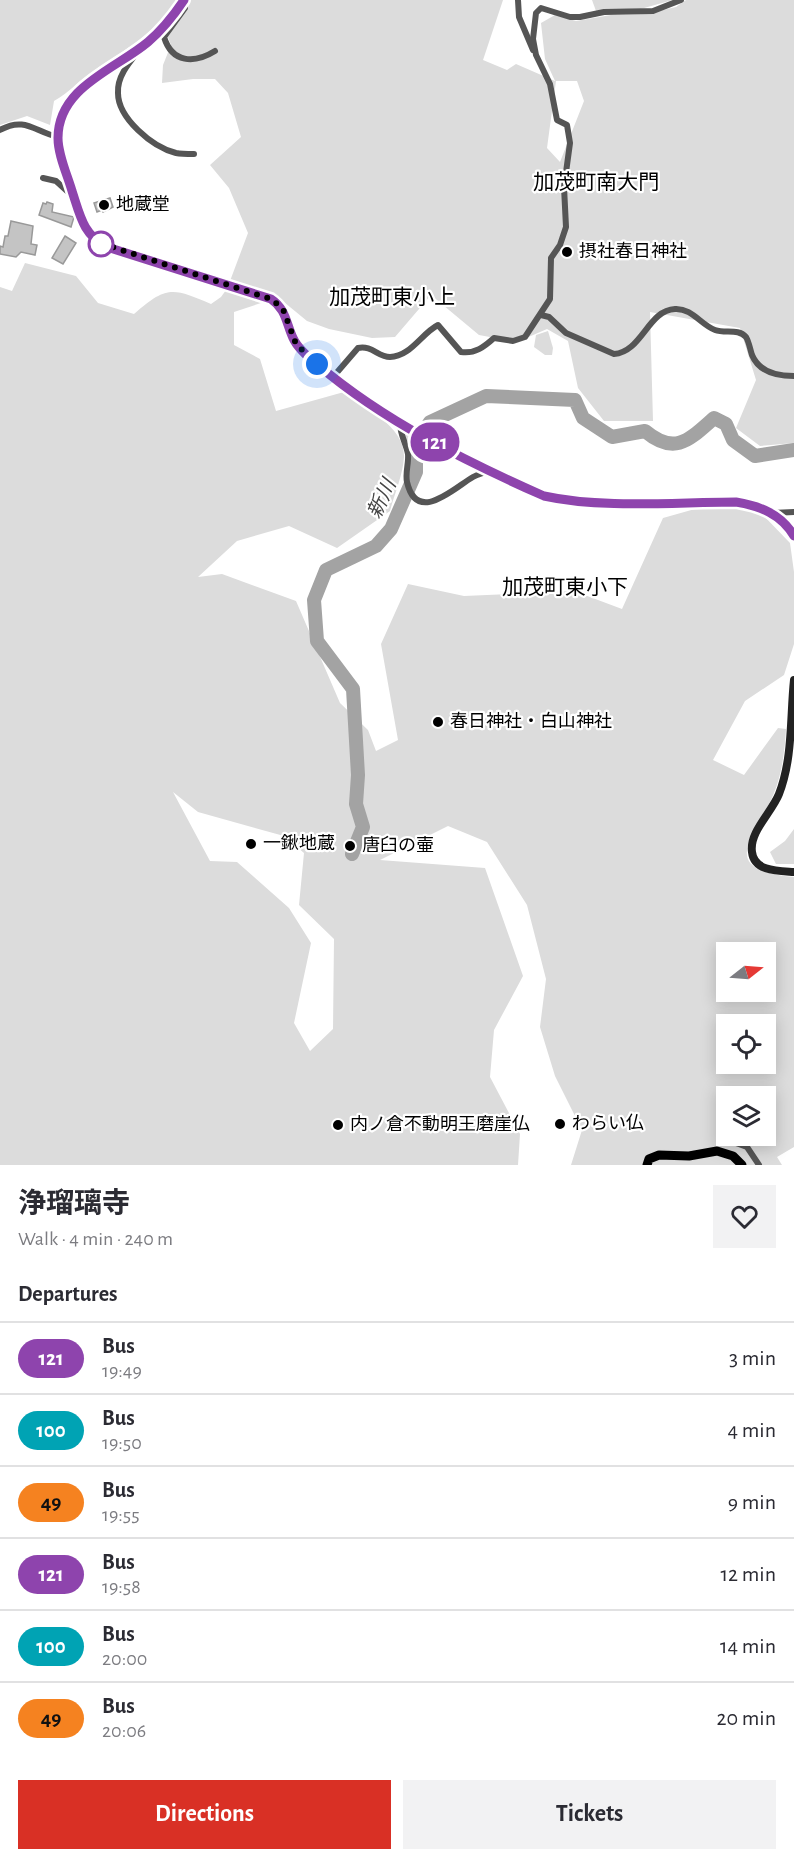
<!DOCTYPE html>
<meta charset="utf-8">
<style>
:root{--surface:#fff;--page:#f2f2f3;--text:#2b2b33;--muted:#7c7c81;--line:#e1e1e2;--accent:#d93025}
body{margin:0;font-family:"Alegreya Sans","Noto Sans JP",sans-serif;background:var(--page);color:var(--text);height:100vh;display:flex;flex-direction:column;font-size:22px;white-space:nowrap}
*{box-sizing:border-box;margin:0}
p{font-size:20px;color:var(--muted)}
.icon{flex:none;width:33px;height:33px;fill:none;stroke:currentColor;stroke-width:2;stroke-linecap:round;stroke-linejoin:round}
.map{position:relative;height:1165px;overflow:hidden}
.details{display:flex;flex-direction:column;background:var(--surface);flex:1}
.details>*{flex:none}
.badge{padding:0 12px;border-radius:20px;font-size:21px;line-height:39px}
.needle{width:39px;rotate:73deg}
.fabs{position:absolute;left:716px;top:942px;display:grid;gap:12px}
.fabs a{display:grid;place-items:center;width:60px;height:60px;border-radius:0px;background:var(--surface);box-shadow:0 3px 15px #0003;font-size:30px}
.you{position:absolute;width:30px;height:30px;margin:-15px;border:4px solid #fff;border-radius:50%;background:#1a73e8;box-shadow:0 0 0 9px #1a73e833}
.map>.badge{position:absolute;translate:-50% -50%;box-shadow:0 0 0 3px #fff}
h2{padding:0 18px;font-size:22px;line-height:54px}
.round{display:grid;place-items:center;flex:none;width:63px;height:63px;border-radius:0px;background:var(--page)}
.overview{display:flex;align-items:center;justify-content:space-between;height:102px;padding:0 18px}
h1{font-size:28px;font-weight:700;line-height:45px}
.action{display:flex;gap:12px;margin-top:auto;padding:12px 18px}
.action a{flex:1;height:69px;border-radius:0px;background:var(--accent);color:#fff;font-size:24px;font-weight:700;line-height:69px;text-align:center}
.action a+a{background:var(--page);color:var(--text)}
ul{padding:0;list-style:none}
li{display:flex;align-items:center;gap:18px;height:72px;padding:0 18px;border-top:2px solid var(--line)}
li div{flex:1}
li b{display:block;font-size:22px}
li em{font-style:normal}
li .badge{min-width:66px;font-weight:700;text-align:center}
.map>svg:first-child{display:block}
.green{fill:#dcdcdc;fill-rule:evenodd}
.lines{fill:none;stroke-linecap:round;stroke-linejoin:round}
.river{stroke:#a3a3a3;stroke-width:14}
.building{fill:#c4c4c4;stroke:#999;stroke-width:1.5}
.primary-casing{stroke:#dbdbdb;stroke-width:11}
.minor{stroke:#555;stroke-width:6}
.secondary{stroke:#222;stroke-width:8}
.primary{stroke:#000;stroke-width:9}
.line-casing{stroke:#fff;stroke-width:14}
.line{stroke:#8e44ad;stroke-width:9}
.walk{stroke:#000;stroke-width:6;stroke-dasharray:0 10.8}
.poi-dot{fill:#000;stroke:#fff;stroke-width:2}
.stop-dot{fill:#fff;stroke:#8e44ad;stroke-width:3}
.labels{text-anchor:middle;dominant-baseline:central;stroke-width:4.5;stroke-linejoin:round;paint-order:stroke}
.poi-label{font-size:18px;fill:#000;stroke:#fff;text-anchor:start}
.water-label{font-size:20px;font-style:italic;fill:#444;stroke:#fff}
.quarter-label{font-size:21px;fill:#000;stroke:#fff}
</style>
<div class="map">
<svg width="794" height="1165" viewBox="0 0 794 1165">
<rect width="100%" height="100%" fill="#fff"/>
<g class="green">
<path d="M0,0h178c-22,32 -52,49 -83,70 -15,10 -25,22 -41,31l-4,24 -23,-9 -27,9z"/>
<path d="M189,0h314l-20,60 24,10 9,-6 39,17 -10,-22 -4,-36 14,-8 21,6 35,-6 34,-1 31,-7 10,-7h108v443l-34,3 -24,-18 20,-48 -16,-52 -90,-16 3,109h-49l-26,-33 -10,-47 -21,-12 -30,13 -38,-7 -48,-40 -36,42 -23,1 -43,-9 -22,-8 -28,-23 -49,-17 18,-48 -19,-45 -19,-23 31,-28 -13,-44 -13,-14h-22l-31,4 1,-18 8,-20 -6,-15zM556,81h21l7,20 -24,61 -13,-14z"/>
<polygon points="592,0 673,0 644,8 596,11"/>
<path d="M25,263l51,13 22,27 36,11c33,-29 39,-26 77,-10l10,-7 5,-7 38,12 -30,10v33l26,14 16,52 68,-19c21,15 61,35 60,65 -1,18 -10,38 -14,54l-53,37 -48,-22 -52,15 -39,36 24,-3 74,27 44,102 28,27 8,21 22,-11 -17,-96 27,-60 56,12 110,-5 48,18 41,-91 39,-11h33l16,2 12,6 27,28 4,29v72l-10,31 -39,26 -32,59 31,15 34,-47 8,1c-1,20 -4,45 -12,64 -18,43 -60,77 20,84v270l-17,10 5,8h-211l11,-35 -27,-54 -15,-49 6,-48 -19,-74 -40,-63 -39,-16 -68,34 105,8 38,108 -29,54 -4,47 30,57 -2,31h-518v-878l12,4zM173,792l25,20 86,24 20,17 -5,52 35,34 -1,90 -23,22 -16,-28 17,-80 -22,-35 -52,-46 -27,-1zM726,952h39v40h-39zM726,1024h39v40h-39zM726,1096h39v40h-39z"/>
<polygon points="548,331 553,348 552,355 545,355 534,347 536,335"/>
<path d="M402,430l21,10c-6,14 5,35 -9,46l-3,-35z"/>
<polygon points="794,829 794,864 776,864 770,852 785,841"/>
</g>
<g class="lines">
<path class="river" d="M352,854l11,-27 -7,-23 2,-29 -5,-86 -36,-48 -3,-41 12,-30 50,-24 15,-17 25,-57v-28l14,-22 56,-26 89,4 8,18 29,19 33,-6c30,25 44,9 69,-13l12,6 7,16 22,16 39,-6"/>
</g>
<g class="building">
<polygon points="110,198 113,207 103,212 102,210 97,212 94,203"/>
<polygon points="47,202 53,204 52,212 74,217 71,227 39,215 43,203 46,204"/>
<polygon points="11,221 33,226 31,244 37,245 35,255 21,252 16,257 0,254 0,246 3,247 5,236 8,236"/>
<polygon points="65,236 76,243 63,264 52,258"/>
</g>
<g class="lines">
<defs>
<polyline id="primary" points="647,1165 649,1159 659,1155 689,1156 717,1151 733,1156 742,1165"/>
</defs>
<use href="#primary" class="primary-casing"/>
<g class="minor">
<polyline points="518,0 519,17 533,50"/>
<path d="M184,1l1,7 -21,29c8,26 30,27 51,14"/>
<path d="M138,52c-10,12 -21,25 -20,41 0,25 34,54 58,60 5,1 12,1 18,1"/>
<path d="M0,130c25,-14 35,2 58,7"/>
<polyline points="43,178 56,181 67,191 72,190"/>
<path d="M541,315l8,2 17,16 48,21c28,-2 34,-44 61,-45 17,-1 26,16 40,21 10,4 23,-2 31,7 3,5 4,12 6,18 7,17 25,21 42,21"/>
<path d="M333,377l25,-29c14,-3 20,9 32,9 20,0 32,-24 48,-32l23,27c14,2 23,-5 33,-14l19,3 12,-4 25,-38 1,-41 9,-13 6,-18 -2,-40 6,-44 -3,-18 -10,-5 -7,-36 -14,-29 -3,-16 3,-26 5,-5 29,9h10l24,-5 49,-1 28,-11"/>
<path d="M400,423c0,12 6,20 8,31 1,9 -3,19 -1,28 10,43 47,6 66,-5 5,-3 12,-4 17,-7"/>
<polyline points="772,513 794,512"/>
<polyline points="722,1138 747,1147 759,1165"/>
</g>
<g class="secondary">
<path d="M184,0c-10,15 -22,30 -36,42 -32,27 -90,45 -90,96 0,17 9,36 14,53 8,23 11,44 35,56l164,52c15,10 15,24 22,39 5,11 16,20 25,27 66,56 147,96 226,131 60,13 130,6 192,6 24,4 45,12 58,34"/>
<path d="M794,680c-4,38 -1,78 -15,114 -7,18 -30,38 -27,58 2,20 28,19 42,20"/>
</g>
<use href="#primary" class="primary"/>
</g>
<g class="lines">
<defs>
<path id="line" d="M184,0c-10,15 -22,30 -36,42 -32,27 -90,45 -90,96 0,17 9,36 14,53 8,24 11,44 35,56l164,52c15,10 15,24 22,39 5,11 16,20 25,27 66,56 147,96 226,131 59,13 131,6 192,6 24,4 45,12 58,34"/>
</defs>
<use href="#line" class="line-casing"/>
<use href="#line" class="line"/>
<polyline class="walk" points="101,244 97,242 271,299 283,309 296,344 317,364"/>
</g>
<g class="poi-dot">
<circle cx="104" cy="205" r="6"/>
<circle cx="567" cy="252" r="6"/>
<circle cx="438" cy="722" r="6"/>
<circle cx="251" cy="844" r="6"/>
<circle cx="350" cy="846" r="6"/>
<circle cx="560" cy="1124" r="6"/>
<circle cx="338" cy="1125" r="6"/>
</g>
<circle class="stop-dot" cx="101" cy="244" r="12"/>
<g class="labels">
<g class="poi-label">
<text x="116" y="205">地蔵堂</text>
<text x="579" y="252">摂社春日神社</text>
<text x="450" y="722">春日神社・白山神社</text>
<text x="263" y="844">一鍬地蔵</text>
<text x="362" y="846">唐臼の壷</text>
<text x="572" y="1124">わらい仏</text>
<text x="350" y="1125">内ノ倉不動明王磨崖仏</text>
</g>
<g class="water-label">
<text transform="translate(382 499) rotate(-65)">新川</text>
</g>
<g class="quarter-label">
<text x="596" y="182">加茂町南大門</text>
<text x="392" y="297">加茂町東小上</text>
<text x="565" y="587">加茂町東小下</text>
</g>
</g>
</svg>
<div class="fabs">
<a><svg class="needle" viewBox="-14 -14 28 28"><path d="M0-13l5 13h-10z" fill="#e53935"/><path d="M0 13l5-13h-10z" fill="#7c7c81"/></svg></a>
<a><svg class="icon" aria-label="locate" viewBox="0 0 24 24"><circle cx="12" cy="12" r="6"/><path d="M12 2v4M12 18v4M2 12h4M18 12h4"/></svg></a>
<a><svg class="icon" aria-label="layers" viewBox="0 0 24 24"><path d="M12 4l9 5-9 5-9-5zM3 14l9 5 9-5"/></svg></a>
</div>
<div class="you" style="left:317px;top:364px"></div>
<b class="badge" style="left:435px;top:442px;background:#8e44ad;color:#fff">121</b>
</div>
<section class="details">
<div class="overview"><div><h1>浄瑠璃寺</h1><p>Walk · 4 min · 240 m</p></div><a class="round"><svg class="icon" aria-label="heart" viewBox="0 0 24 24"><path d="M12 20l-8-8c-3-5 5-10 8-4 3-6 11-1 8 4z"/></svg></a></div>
<h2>Departures</h2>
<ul>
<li><span class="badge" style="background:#8e44ad;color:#fff">121</span><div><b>Bus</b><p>19:49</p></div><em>3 min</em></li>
<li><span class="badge" style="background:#00a3b4;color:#fff">100</span><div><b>Bus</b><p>19:50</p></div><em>4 min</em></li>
<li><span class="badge" style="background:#f58220;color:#111">49</span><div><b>Bus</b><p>19:55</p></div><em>9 min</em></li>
<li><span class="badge" style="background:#8e44ad;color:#fff">121</span><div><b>Bus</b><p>19:58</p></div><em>12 min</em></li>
<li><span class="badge" style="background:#00a3b4;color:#fff">100</span><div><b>Bus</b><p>20:00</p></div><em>14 min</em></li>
<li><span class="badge" style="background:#f58220;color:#111">49</span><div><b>Bus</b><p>20:06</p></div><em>20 min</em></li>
</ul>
<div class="action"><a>Directions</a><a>Tickets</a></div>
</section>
